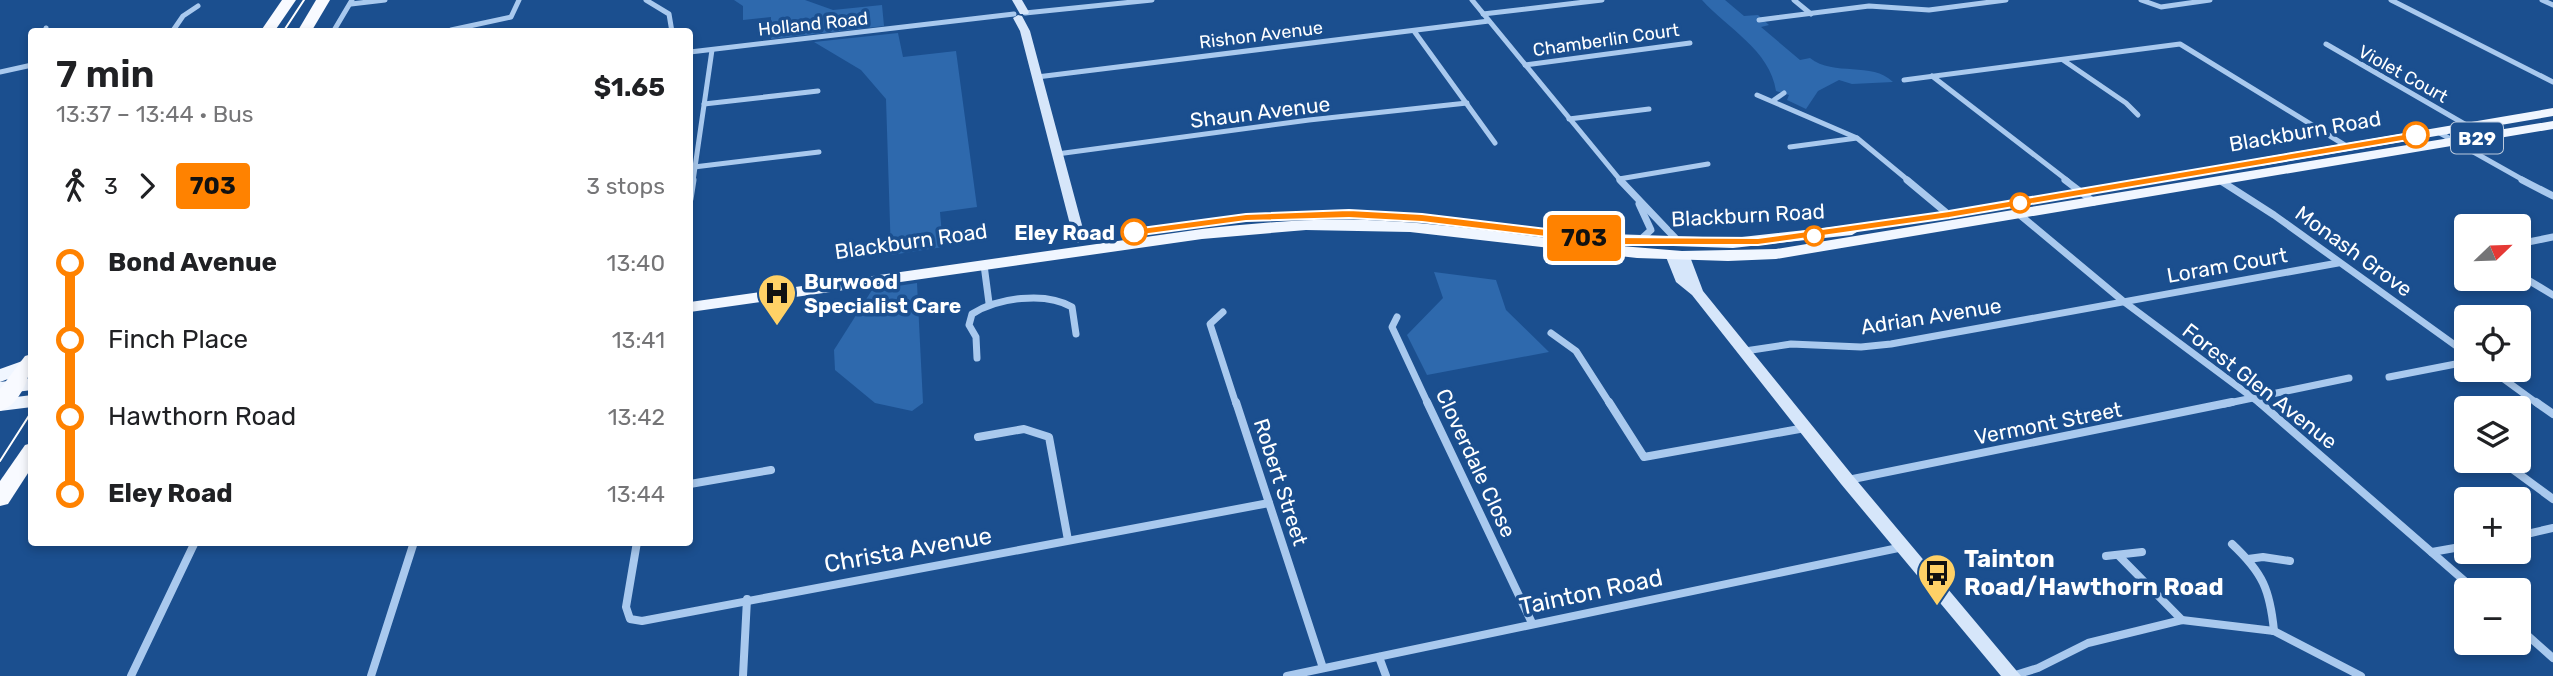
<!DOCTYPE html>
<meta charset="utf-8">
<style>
:root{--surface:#fff;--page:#f6f6f6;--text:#202124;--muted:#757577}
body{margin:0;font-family:Rubik,sans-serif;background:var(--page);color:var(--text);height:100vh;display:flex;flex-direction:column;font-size:26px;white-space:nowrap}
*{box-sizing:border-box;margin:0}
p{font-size:23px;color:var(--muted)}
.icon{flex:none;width:38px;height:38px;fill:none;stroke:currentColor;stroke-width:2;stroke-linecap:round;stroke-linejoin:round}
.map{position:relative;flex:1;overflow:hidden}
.panel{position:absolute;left:28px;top:28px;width:665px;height:518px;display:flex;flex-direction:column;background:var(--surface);border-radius:7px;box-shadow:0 4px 10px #0003}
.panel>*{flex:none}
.badge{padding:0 14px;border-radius:5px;font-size:24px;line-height:46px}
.needle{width:46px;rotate:67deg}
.tools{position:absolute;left:2454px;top:214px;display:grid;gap:14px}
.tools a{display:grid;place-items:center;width:77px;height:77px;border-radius:7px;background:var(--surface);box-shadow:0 4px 10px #0003;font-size:35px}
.map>.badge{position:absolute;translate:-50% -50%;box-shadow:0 0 0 4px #fff}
.legs{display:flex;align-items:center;gap:10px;height:77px;padding:0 28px;font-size:23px}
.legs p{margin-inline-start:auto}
.headline{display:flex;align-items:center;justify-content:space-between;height:119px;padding:0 28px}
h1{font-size:38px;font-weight:600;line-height:52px}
ul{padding:0 28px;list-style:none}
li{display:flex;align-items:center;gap:24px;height:77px;font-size:26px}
li i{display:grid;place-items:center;width:10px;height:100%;margin:0 9px;background:currentColor}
li i::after{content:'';width:18px;height:18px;margin:-9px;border:5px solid;border-radius:50%;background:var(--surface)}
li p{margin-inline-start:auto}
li:first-child i{background:linear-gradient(#0000 50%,currentColor 0)}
li:last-child i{background:linear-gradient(currentColor 50%,#0000 0)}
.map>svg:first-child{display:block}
.green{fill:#2e69ad}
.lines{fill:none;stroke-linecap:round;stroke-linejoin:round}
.minor-far2{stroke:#a9c9ee;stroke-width:5}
.minor-far1{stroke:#a9c9ee;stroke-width:7}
.minor{stroke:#a9c9ee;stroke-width:8}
.secondary{fill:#d6e6fa;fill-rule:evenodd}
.primary{fill:#f0f6ff;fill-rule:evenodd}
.trunk{fill:#f8faff;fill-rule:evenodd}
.tram{stroke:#fff;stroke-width:2}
.line-1{fill:#ff8200;stroke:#fff;stroke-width:2}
.stop-1-dot{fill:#fff;stroke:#ff8200;stroke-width:3.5}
.labels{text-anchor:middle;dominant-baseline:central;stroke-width:7;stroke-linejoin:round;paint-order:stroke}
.far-street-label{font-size:18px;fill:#fff;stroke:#1b4f8f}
.shield{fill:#1b4f8f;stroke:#bbcadd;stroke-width:2}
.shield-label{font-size:19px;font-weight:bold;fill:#fff}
.street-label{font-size:21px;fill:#fff;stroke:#1b4f8f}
.stop-label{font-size:21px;font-weight:bold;fill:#fff;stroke:#1b4f8f;text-anchor:end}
.poi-label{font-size:21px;font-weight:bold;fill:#fff;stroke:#1b4f8f;text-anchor:start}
.near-street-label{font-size:24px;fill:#fff;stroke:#1b4f8f}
.near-poi-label{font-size:24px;font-weight:bold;fill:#fff;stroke:#1b4f8f;text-anchor:start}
</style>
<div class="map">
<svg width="2553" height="676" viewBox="0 0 2553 676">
<rect width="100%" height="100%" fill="#1b4f8f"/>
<g class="green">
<polygon points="734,0 805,0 833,10 882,5 884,26 771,39 771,17 743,20 743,6"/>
<path d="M1702,0h23l19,16 14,-1 11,10 -8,2 39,33 10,-2c24,19 62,3 83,24l-41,2 -13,-4 -21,11 -12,18 -19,-9 2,-5 -13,-4c-6,-41 -49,-63 -74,-91z"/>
<polygon points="898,33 903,57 956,51 977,207 940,212 943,247 891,255 886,99 861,70 814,42"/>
<polygon points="1434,272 1496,280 1506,310 1549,352 1427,375 1407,335 1443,298"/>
<polygon points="917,283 923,403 912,411 875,403 835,370 834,350 872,290"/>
</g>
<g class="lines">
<g class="minor-far2">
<polyline points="646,0 669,14 672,32"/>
<polyline points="1472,0 1621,181"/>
<polyline points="1794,0 1811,14"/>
<polyline points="2141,0 2161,7 2210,0"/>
<polyline points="2391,0 2553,82"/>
<polyline points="2542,0 2553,5"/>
<polyline points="351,4 385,0"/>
<polyline points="1025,13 1152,0"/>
<polyline points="1483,14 1602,0"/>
<polyline points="1759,20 1869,6 1929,10 2006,0"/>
<polyline points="451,30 511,17 519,0"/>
<polyline points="1414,31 1495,143"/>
<polyline points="45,32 46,28"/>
<polyline points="172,32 183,16 198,6"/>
<polyline points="333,32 352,0"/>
<polyline points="2326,44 2468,126"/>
<polyline points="690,52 1014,14"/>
<polyline points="2063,60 2126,103 2138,115"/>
<polyline points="1525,65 1690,43"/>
<polyline points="0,72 32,65"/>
<polyline points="1932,76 2068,181"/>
<polyline points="1037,77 1489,21"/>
<polyline points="1904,80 2180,44 2348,147"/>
<polyline points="1757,95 1857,138 1909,181"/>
<polyline points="1774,100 1784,93"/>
<polyline points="704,104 818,91"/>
<polyline points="1569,119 1649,109"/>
<polyline points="2438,132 2525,181"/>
<polyline points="1790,147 1857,138"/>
<polyline points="1057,154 1309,120 1467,103"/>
<polyline points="694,167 819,152"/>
<polyline points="1619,179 1708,164"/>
<polyline points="693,181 712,50"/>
</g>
<g class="minor-far1">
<polyline points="1620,180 1678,241"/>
<polyline points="1907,180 1949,215"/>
<polyline points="2065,180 2094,202"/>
<polyline points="2522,180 2553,196"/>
<polyline points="2221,181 2274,215 2466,353"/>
<polyline points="690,199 693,180"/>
<polyline points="1639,204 1651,230 1640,240"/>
<polyline points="2020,215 2123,301 2261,404"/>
<polyline points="2518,244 2553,237"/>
<polyline points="984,265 989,303"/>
<polyline points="2518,274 2553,295"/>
<polyline points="1223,312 1210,324 1236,404"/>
<polyline points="1397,317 1392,327 1428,404"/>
<polyline points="1551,333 1576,351 1610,404"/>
<polyline points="1745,351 1791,344 1861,347 1891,344 2338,263"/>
<path d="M977,358l-1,-21 -7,-12 3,-11c25,-16 73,-23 100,-7l4,27"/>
<polyline points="2490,369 2538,404"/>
<polyline points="2389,377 2466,362"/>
<polyline points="2224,404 2349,378"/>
</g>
<g class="minor">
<polyline points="1236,402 1323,668"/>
<polyline points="1427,402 1532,623"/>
<polyline points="1609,402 1644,457 1805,428"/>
<polyline points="2259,402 2475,590"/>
<polyline points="2536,402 2553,414"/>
<polyline points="978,437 1024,429 1049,437 1068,540"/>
<polyline points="2500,460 2553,499"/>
<polyline points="1848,480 2232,402"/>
<polyline points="690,484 771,470"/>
<polyline points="2518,536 2553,528"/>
<polyline points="637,542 626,607 630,619 642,621 1269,503"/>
<path d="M2232,544c31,29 38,46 42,87"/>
<polyline points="2432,552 2466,546"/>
<polyline points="2106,556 2142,552"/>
<polyline points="2119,556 2182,620"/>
<polyline points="2248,559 2263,557 2290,561"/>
<polyline points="2518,627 2553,658"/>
<polyline points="1379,657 1386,676"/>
<polyline points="131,676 195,542"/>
<polyline points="371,676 414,542"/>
<polyline points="743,676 747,599"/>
<polyline points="1287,676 1903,547"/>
<polyline points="2012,676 2038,668 2088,643 2182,620 2274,631 2361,676"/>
</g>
<g class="secondary">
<polygon points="1012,0 1022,0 1029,12 1028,14 1020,14"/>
<polygon points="1018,15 1022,16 1030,31 1086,240 1085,243 1075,243 1074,240 1020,31 1013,18"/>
<polygon points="1672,253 1678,256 1684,253 1689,254 1703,291 1853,476 2021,676 2001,676 1841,484 1692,295 1676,282 1666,257"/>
</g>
<g class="primary">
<polygon points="2553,108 2553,116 2260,166 2253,162 2260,158"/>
<path d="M2553,121v8l-777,130 -48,2 -91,-3 -227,-26 -104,-2 -104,9 -512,73v-10l512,-73c61,-7 122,-12 183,-8 64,3 128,13 192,21l-5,-4 8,-5 153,5 119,-13 8,5 -8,5 -119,13 -149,-5 98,8 94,-2z"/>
<polygon points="28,359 32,360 32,370 0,382 0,369"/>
<polygon points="32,378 32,390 0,394 0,382"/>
<polygon points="32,395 32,407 0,411 0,399"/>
</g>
<g class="trunk">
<polygon points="282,0 296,0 274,32 260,32"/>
<polygon points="316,0 330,0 311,32 297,32"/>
<path d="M32,354c0,19 -11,51 -32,57v-22l25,-33z"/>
<polygon points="32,443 32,467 8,504 0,506 0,481 25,445"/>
</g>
<g class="tram">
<polyline points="283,32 304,0"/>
<polyline points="0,461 32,411"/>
</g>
</g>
<polygon class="line-1" points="2416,132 2420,133 2420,138 1949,218 1758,245 1612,245 1422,222 1349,218 1246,221 1134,236 1127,232 1134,229 1246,214 1349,210 1422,214 1612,237 1758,238 1949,211"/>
<defs>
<symbol id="hospital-pin" viewBox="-11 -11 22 30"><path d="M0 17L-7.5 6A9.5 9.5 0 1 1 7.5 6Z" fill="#ffd166" stroke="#1b4f8f"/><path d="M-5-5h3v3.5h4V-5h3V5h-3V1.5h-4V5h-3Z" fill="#111"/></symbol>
<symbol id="bus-pin" viewBox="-11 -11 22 30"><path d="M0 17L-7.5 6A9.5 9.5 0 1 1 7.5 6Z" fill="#ffd166" stroke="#1b4f8f"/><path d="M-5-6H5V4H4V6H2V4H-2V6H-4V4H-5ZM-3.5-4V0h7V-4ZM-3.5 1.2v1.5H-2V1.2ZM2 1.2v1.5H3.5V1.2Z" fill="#111"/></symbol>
</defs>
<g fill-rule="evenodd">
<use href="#hospital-pin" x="755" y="271" width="44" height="60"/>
<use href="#bus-pin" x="1915" y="551" width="44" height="60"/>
</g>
<g class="stop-1-dot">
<circle cx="2416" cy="135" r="12"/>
<circle cx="2020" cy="203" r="9"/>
<circle cx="1134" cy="232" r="12"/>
<circle cx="1814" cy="236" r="9"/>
</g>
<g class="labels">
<g class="far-street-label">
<text transform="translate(813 24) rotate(-6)">Holland Road</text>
<text transform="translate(1261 35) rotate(-7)">Rishon Avenue</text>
<text transform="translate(1606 40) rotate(-8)">Chamberlin Court</text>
<text transform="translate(2403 74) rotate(29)">Violet Court</text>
</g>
<rect class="shield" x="2451" y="122.5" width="52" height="31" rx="5"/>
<g class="shield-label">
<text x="2477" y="138">B29</text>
</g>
<g class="street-label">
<text transform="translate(1260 112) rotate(-7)">Shaun Avenue</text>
<text transform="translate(2305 131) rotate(-10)">Blackburn Road</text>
<text transform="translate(1748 215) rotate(-3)">Blackburn Road</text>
<text transform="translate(911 241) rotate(-8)">Blackburn Road</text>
<text transform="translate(2354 251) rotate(36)">Monash Grove</text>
<text transform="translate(2227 265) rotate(-10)">Loram Court</text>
<text transform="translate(1931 316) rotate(-9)">Adrian Avenue</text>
<text transform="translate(2260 386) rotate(38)">Forest Glen Avenue</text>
<text transform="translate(2048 423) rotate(-11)">Vermont Street</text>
<text transform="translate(1476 463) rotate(65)">Cloverdale Close</text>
<text transform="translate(1281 482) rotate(72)">Robert Street</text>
</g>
<g class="stop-label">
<text x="1115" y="232">Eley Road</text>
</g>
<g class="poi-label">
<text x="804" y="281">Burwood<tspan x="804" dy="24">Specialist Care</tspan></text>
</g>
<g class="near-street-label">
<text transform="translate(908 550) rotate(-10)">Christa Avenue</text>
<text transform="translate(1591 592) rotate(-12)">Tainton Road</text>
</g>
<g class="near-poi-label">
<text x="1964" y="559">Tainton<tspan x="1964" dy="28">Road/Hawthorn Road</tspan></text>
</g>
</g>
</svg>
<div class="tools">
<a><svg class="needle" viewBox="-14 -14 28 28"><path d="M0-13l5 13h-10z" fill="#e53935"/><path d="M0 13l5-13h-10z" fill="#757577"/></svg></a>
<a><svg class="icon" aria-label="locate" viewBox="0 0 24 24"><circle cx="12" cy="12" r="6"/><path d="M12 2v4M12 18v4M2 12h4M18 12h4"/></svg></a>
<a><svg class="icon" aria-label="layers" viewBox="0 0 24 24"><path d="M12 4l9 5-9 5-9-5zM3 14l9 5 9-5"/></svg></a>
<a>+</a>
<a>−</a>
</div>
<b class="badge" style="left:1584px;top:238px;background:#ff8200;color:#111">703</b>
<section class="panel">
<div class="headline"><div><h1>7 min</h1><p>13:37 – 13:44 · Bus</p></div><b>$1.65</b></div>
<div class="legs"><svg class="icon" aria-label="walk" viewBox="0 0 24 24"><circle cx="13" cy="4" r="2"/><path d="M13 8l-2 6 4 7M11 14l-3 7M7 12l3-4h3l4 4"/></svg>3<svg class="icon" aria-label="forward" viewBox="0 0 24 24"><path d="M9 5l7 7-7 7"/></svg><b class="badge" style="background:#ff8200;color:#111">703</b><p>3 stops</p></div>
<ul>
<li><i style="color:#ff8200"></i><b>Bond Avenue</b><p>13:40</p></li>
<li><i style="color:#ff8200"></i><span>Finch Place</span><p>13:41</p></li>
<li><i style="color:#ff8200"></i><span>Hawthorn Road</span><p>13:42</p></li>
<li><i style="color:#ff8200"></i><b>Eley Road</b><p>13:44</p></li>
</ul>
</section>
</div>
